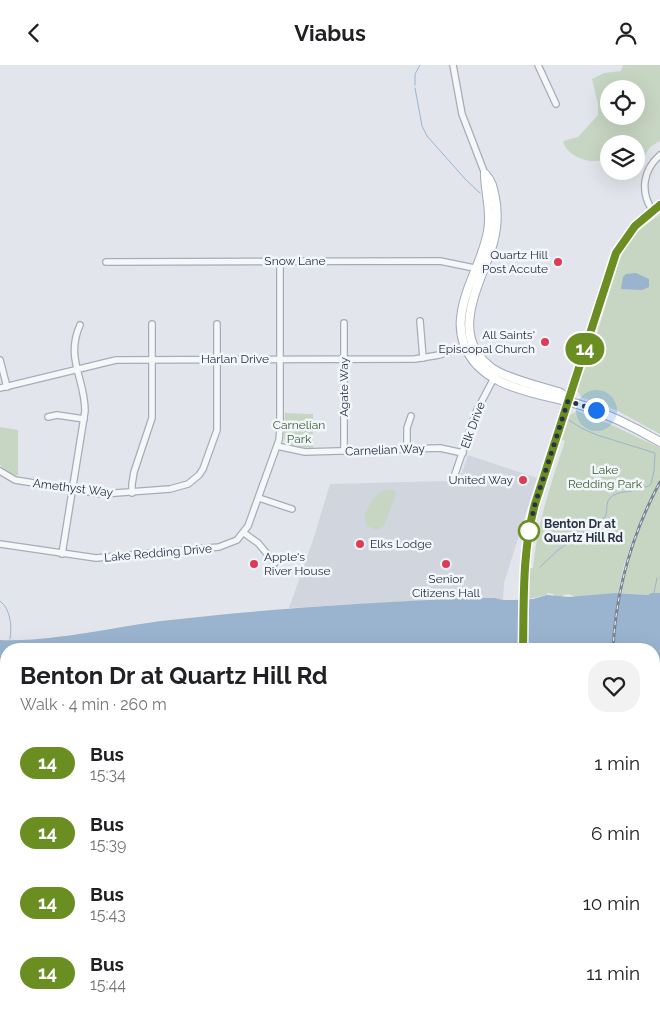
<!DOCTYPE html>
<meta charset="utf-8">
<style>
:root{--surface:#fff;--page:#f2f2f2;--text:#202124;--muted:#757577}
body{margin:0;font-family:Raleway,sans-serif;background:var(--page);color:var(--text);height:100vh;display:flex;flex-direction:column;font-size:19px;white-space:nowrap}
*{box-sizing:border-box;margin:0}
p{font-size:16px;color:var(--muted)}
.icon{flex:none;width:28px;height:28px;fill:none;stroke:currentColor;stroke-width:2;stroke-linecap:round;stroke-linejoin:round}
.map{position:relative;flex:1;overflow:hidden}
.sheet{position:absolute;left:0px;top:578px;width:660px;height:376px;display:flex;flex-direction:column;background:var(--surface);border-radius:20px 20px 0 0;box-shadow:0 5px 20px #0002}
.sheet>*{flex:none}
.badge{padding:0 10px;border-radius:16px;font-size:18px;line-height:32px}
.tools{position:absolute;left:600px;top:15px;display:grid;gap:10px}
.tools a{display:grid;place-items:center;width:45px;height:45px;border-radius:50%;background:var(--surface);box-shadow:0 5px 20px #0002;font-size:25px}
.you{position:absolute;width:25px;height:25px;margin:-12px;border:4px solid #fff;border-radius:50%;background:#1a73e8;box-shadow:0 0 0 8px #1a73e833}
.map>.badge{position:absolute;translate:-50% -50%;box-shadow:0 0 0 2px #fff}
.round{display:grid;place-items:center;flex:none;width:52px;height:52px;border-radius:20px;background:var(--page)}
.overview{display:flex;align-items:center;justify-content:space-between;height:85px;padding:0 20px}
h1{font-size:24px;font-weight:700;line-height:38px}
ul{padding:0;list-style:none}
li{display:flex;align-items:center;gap:15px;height:70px;padding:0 20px}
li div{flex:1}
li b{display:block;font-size:19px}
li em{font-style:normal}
li .badge{min-width:55px;font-weight:700;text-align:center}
header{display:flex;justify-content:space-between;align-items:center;height:65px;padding:0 20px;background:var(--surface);font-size:22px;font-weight:700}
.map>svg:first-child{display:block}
.built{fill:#d0d5de}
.green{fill:#c7d6c2;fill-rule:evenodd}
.water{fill:#9ab4cf}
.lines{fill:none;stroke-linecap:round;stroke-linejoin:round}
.stream{stroke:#9ab4cf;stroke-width:1}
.minor-casing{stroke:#a6adb7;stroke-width:8}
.major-casing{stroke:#a0aab9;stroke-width:10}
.minor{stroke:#f5f7f9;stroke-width:5.5}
.major{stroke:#fff;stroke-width:8}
.rail-casing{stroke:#798597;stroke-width:3}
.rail{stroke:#f2f5f9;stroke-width:1;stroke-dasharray:4;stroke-linecap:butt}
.line-casing{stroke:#fff;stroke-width:11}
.line{stroke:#6b8e23;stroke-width:8}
.walk{stroke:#283345;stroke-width:5;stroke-dasharray:0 9}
.poi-dot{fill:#dc3c56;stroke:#f2f5f9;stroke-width:2}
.stop-dot{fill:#fff;stroke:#6b8e23;stroke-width:2.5}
.labels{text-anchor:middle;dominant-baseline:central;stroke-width:5;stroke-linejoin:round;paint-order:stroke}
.poi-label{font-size:12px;fill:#283345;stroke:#f2f5f9;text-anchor:end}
.street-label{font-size:12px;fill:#283345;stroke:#f2f5f9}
.park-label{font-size:12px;fill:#3d6334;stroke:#f2f5f9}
.stop-label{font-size:12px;font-weight:bold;fill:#283345;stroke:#f2f5f9;text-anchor:start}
</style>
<header><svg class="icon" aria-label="back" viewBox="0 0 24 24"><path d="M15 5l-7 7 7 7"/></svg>Viabus<svg class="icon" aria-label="person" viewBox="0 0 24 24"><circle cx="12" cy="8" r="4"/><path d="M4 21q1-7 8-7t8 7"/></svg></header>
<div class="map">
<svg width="660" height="953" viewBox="0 0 660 953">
<rect width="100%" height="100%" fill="#e2e6ec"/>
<g class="built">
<polygon points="468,390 537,413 504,518 503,535 495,533 467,533 289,543 314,472 330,419 447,416 458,419"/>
<polygon points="0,833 3,833 6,840 6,948 393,948 396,953 0,953"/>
</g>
<g class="green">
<path d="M623,0h37v76l-10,6 -11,18 -3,-1v-20h-27v17c-6,-1 -11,0 -17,0 -11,0 -27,-9 -29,-20l15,-4 20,-22v-11l-6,-25 12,-6 17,-2zM609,24h27v27h-27z"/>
<polygon points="660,149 660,369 616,345 581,332 578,327 577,322 589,295 620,193 629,176 636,168"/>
<path d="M577,346l39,16 44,21v31l-25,54 -11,32 -6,28 -42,4 -7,-3 -6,1v2h-9v-3l-7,-1v2l-19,4 1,-31h4c4,-44 18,-85 32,-127l-3,-1 8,-25z"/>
<polygon points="285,348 313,349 313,383 299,382 286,378 284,374"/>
<polygon points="0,362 18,365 18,411 9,408 0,400"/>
<path d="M660,420v108h-9l-3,2 -27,-2c8,-37 20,-75 39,-108z"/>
<path d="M390,424l4,1 2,4 -12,32 -7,4 -10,-4 -3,-9c5,-12 12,-27 26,-28z"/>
<polygon points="0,767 6,767 6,832 0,833"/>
</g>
<g class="water">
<polygon points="636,208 649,214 649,222 642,225 621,224 623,212 626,209"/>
<path d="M615,528l33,2 3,-2h9v126l-6,-4v-66h-648v77h-6v-86c55,2 107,-12 161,-19 102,-12 204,-18 306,-23h28l8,2h11l19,-1 14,-4 22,2z"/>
</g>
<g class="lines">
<g class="stream">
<polyline points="415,20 415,9 420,0"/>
<polyline points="415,23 422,61 427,71 466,115 480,128"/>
<polyline points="569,355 581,363 597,370 655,388 654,406 651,419 649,421 636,425"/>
<path d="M540,502l18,-17 47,-33c3,-6 1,-7 2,-12 1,-12 16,-13 25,-14"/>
<polyline points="654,528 657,513"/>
<path d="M0,536c11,8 12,26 10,38"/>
</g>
<defs>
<g id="minor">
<polyline points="453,0 462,49 485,109"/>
<polyline points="538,0 556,39"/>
<path d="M652,145c-12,-19 -9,-40 8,-55"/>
<polyline points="106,197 440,196 479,204"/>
<polyline points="420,256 423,293"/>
<polyline points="344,258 344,386"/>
<polyline points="0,295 7,322"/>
<polyline points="0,323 116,295 415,294 439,290 468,281"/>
<polyline points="48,352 57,350 84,354"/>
<polyline points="277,381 305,387 440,383 463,388"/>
<polyline points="407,384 407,363 411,351"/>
<polyline points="0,406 15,415 102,429 170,424 188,419 199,410 203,404 217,365 217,259"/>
<polyline points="453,415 476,347 495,311"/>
<polyline points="132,428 132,419 134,407 152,353 152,259"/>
<polyline points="259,433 292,444"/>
<polyline points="244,468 258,478 275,498"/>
<polyline points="0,479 96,493 219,482 237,475 248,461 279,375 280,364 280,196"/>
<path d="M62,489l23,-143c0,-33 -20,-52 -5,-86"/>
<path d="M523,584c1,-49 -1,-98 12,-145l81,-251 19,-27 25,-21"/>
<polyline points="0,761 6,758"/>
<polyline points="654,943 660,950"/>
<polyline points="401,948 402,953"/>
<polyline points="530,948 536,953"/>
</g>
<g id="major">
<path d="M485,109c0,19 7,37 3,57 -5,30 -24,56 -27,87 -1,9 0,17 3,26 17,47 80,49 120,62 26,9 52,22 76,36"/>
<path d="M485,109c7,7 8,14 10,24 3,15 2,30 -2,45 -12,41 -47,93 0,126 15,10 49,18 68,24l7,8"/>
</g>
</defs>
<use href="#minor" class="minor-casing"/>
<use href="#major" class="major-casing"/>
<use href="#minor" class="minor"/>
<use href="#major" class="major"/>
<defs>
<g id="rail">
<path d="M613,584c3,-59 19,-115 47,-167"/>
<polyline points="654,768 660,780"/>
</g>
</defs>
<use href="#rail" class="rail-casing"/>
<use href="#rail" class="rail"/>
</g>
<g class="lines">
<defs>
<path id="line" d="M523,584c1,-49 -1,-98 12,-145l81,-251 19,-27 25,-21"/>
</defs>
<use href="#line" class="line-casing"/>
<use href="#line" class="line"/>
<polyline class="walk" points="529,466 535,439 568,336 596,345"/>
</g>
<g class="poi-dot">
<circle cx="558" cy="197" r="5"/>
<circle cx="545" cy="277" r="5"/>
<circle cx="523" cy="415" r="5"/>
<circle cx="360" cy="479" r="5"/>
<circle cx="254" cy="499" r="5"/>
<circle cx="446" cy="499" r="5"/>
</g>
<circle class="stop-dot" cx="529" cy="466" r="10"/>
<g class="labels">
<g class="poi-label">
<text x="548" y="190">Quartz Hill<tspan x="548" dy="14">Post Accute</tspan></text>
<text x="535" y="270">All Saints'<tspan x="535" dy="14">Episcopal Church</tspan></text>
<text x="513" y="415">United Way</text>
<text x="370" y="479" text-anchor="start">Elks Lodge</text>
<text x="264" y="492" text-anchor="start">Apple's<tspan x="264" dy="14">River House</tspan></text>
<text x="446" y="514" text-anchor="middle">Senior<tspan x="446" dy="14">Citizens Hall</tspan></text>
</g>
<g class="street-label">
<text x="295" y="196">Snow Lane</text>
<text x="235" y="294">Harlan Drive</text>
<text transform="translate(344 322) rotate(-90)">Agate Way</text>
<text transform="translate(473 360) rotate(-70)">Elk Drive</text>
<text transform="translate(385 385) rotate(-2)">Carnelian Way</text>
<text transform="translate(73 423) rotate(7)">Amethyst Way</text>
<text transform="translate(158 488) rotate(-5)">Lake Redding Drive</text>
</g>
<g class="park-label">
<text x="299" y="360">Carnelian<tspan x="299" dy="14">Park</tspan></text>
<text x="605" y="405">Lake<tspan x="605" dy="14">Redding Park</tspan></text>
</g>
<g class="stop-label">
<text x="544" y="459">Benton Dr at<tspan x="544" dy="14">Quartz Hill Rd</tspan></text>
</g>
</g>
</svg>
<div class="tools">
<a><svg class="icon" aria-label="locate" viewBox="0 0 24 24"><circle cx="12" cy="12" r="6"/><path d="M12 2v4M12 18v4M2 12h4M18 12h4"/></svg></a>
<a><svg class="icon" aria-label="layers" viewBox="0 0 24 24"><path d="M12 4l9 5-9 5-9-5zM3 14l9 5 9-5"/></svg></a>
</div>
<div class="you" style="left:596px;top:345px"></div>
<b class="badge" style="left:585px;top:284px;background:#6b8e23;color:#fff">14</b>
<section class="sheet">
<div class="overview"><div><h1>Benton Dr at Quartz Hill Rd</h1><p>Walk · 4 min · 260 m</p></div><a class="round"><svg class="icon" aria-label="heart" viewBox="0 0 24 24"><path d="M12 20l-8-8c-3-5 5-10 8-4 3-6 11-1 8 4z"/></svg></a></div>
<ul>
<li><span class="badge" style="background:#6b8e23;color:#fff">14</span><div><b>Bus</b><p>15:34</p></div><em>1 min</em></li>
<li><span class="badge" style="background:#6b8e23;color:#fff">14</span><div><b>Bus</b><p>15:39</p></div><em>6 min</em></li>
<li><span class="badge" style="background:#6b8e23;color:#fff">14</span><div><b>Bus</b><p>15:43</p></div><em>10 min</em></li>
<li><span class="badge" style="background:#6b8e23;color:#fff">14</span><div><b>Bus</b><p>15:44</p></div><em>11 min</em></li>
</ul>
</section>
</div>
